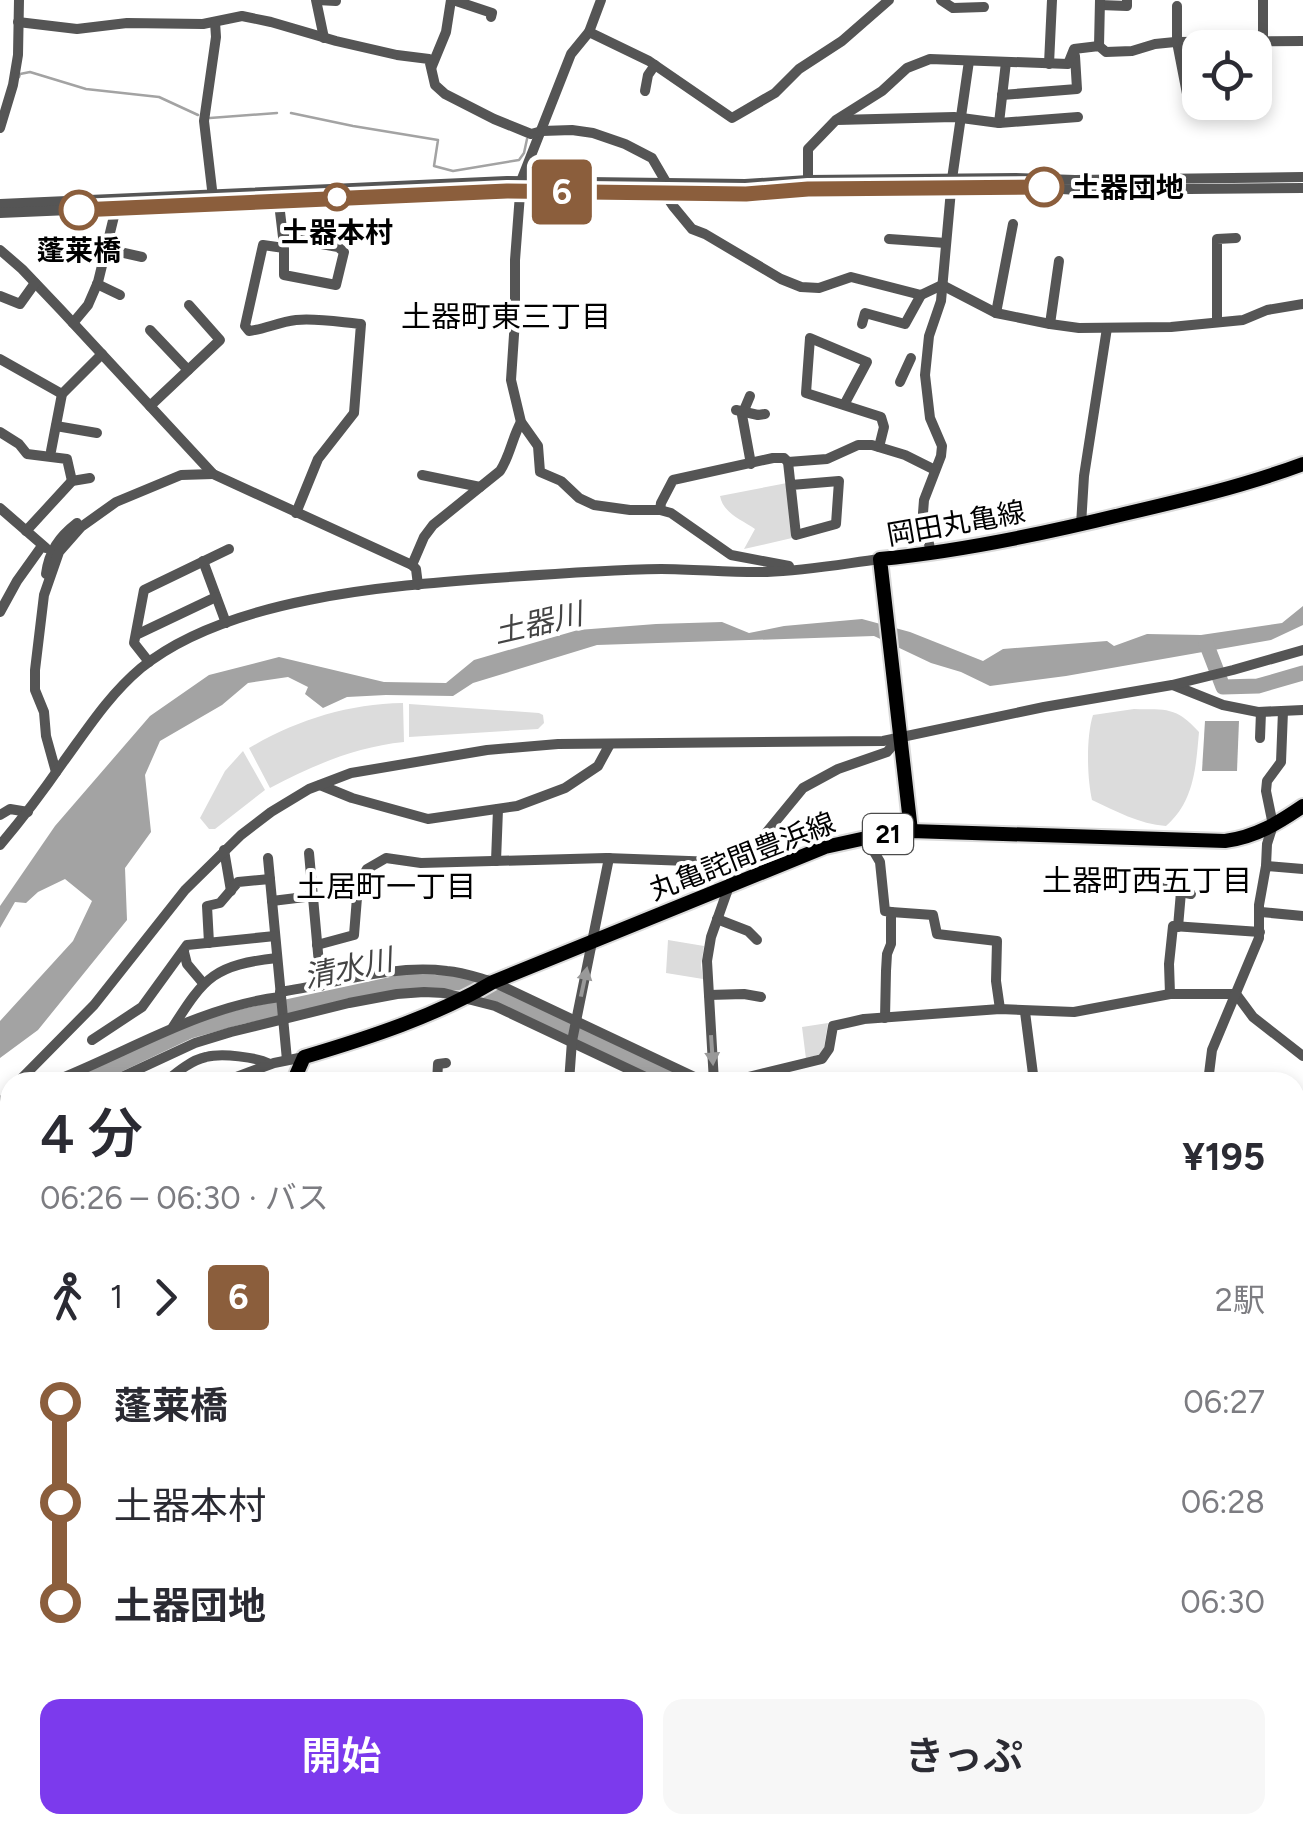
<!DOCTYPE html>
<html lang="ja">
<meta charset="utf-8">
<style>
:root{--surface:#fff;--page:#f7f7f7;--text:#2b2b33;--muted:#7c7c81;--accent:#7c3aed}
body{margin:0;font-family:Figtree,"Noto Sans JP",sans-serif;background:var(--page);color:var(--text);height:100vh;display:flex;flex-direction:column;font-size:38px;white-space:nowrap}
*{box-sizing:border-box;margin:0}
p{font-size:32px;color:var(--muted)}
.icon{flex:none;width:55px;height:55px;fill:none;stroke:currentColor;stroke-width:2;stroke-linecap:round;stroke-linejoin:round}
.map{position:relative;flex:1;overflow:hidden}
.side{position:absolute;left:0px;top:1072px;width:1305px;height:762px;display:flex;flex-direction:column;background:var(--surface);border-radius:30px 30px 0 0;box-shadow:0 5px 15px #0003}
.side>*{flex:none}
.badge{padding:0 20px;border-radius:8px;font-size:35px;line-height:65px}
.controls{position:absolute;left:1182px;top:30px;display:grid;gap:20px}
.controls a{display:grid;place-items:center;width:90px;height:90px;border-radius:20px;background:var(--surface);box-shadow:0 5px 15px #0003;font-size:50px}
.map>.badge{position:absolute;translate:-50% -50%;box-shadow:0 0 0 5px #fff}
.legs{display:flex;align-items:center;gap:15px;height:110px;padding:0 40px;font-size:32px}
.legs p{margin-inline-start:auto}
.headline{display:flex;align-items:center;justify-content:space-between;height:170px;padding:0 40px}
h1{font-size:55px;font-weight:600;line-height:75px}
.action{display:flex;gap:20px;margin-top:auto;padding:20px 40px}
.action a{flex:1;height:115px;border-radius:20px;background:var(--accent);color:#fff;font-size:40px;font-weight:600;line-height:115px;text-align:center}
.action a+a{background:var(--page);color:var(--text)}
ul{padding:0 40px;list-style:none}
li{display:flex;align-items:center;gap:35px;height:100px;font-size:38px}
li i{display:grid;place-items:center;width:15px;height:100%;margin:0 12px;background:currentColor}
li i::after{content:'';width:25px;height:25px;margin:-12px;border:8px solid;border-radius:50%;background:var(--surface)}
li p{margin-inline-start:auto}
li:first-child i{background:linear-gradient(#0000 50%,currentColor 0)}
li:last-child i{background:linear-gradient(currentColor 50%,#0000 0)}
.map>svg:first-child{display:block}
.green{fill:#dcdcdc}
.water{fill:#a3a3a3}
.lines{fill:none;stroke-linecap:round;stroke-linejoin:round}
.stream{stroke:#a3a3a3;stroke-width:2.5}
.river{stroke:#a3a3a3;stroke-width:15}
.major-casing{stroke:#dbdbdb;stroke-width:18}
.minor{stroke:#555;stroke-width:10}
.major{stroke:#000;stroke-width:14}
.oneway{fill:#999}
.line-1-casing{stroke:#fff;stroke-width:22}
.line-1{stroke:#8b5e3c;stroke-width:15}
.stop-1-dot{fill:#fff;stroke:#8b5e3c;stroke-width:5}
.labels{text-anchor:middle;dominant-baseline:central;stroke-width:8;stroke-linejoin:round;paint-order:stroke}
.shield{fill:#fff;stroke:#4c4c4c;stroke-width:2.5}
.shield-label{font-size:25px;font-weight:bold;fill:#000}
.stop-label{font-size:28px;font-weight:bold;fill:#000;stroke:#fff}
.street-label{font-size:28px;fill:#000;stroke:#fff}
.neighbourhood-label{font-size:30px;fill:#000;stroke:#fff}
.water-label{font-size:30px;font-style:italic;fill:#444;stroke:#fff}
</style>
<div class="map">
<svg width="1303" height="1834" viewBox="0 0 1303 1834">
<rect width="100%" height="100%" fill="#fff"/>
<g class="green">
<path d="M787,483l5,55 -48,11 11,-20c-13,-9 -32,-16 -35,-33z"/>
<path d="M403,703l1,39c-49,5 -90,23 -134,46l-21,-40c48,-28 98,-44 154,-45z"/>
<polygon points="409,704 539,713 543,715 544,723 538,729 409,737"/>
<path d="M1134,709c33,1 41,-3 65,23 -3,35 -5,70 -33,94 -27,-2 -50,-15 -74,-26 -5,-22 -6,-63 1,-85z"/>
<polygon points="243,751 265,790 215,829 209,829 200,818 225,771"/>
<polygon points="668,940 704,946 701,965 703,979 666,973"/>
<polygon points="828,1023 823,1053 806,1059 802,1027"/>
<polygon points="0,1617 10,1617 10,1743 9,1712 0,1711"/>
<polygon points="150,1825 716,1825 717,1834 150,1834"/>
</g>
<g class="water">
<polygon points="1303,606 1303,625 1271,640 1066,676 990,686 961,672 931,663 874,636 597,645 473,683 453,696 386,695 347,697 323,708 305,694 308,687 288,677 248,683 222,705 160,741 145,775 151,832 125,868 127,920 38,1030 0,1058 0,1021 73,941 92,901 65,879 38,892 26,903 15,902 0,928 0,906 55,826 150,716 209,675 279,657 384,682 446,683 474,660 578,630 656,624 722,622 749,633 784,626 862,619 910,632 983,661 1003,649 1107,641 1114,646 1147,634 1201,635 1282,623"/>
<polygon points="1205,721 1239,721 1237,771 1202,771"/>
</g>
<g class="lines">
<g class="stream">
<polyline points="19,77 20,74 30,72 86,89 159,97 198,115"/>
<polyline points="291,113 353,126 438,140 434,166 453,171 519,160 524,153 527,139"/>
<polyline points="210,118 277,113"/>
<polyline points="0,1580 10,1581"/>
</g>
<g class="river">
<polyline points="1206,643 1223,687 1258,686 1303,673"/>
<polyline points="82,1082 190,1031 240,1017 402,982 461,983 504,999 678,1082"/>
<polyline points="0,1103 10,1102"/>
<polyline points="1295,1319 1303,1321"/>
</g>
<defs>
<g id="major">
<path d="M911,831l-31,-272c82,-8 163,-25 244,-45 60,-14 120,-28 179,-50"/>
<path d="M293,1082l11,-25c64,-19 132,-41 189,-75l332,-135 41,-9 45,-7 314,10c31,-4 53,-18 78,-35"/>
<polyline points="138,1834 138,1825"/>
</g>
</defs>
<use href="#major" class="major-casing"/>
<g class="minor">
<polyline points="316,0 324,38"/>
<polyline points="317,0 336,1"/>
<polyline points="453,0 492,13 491,17"/>
<polyline points="601,0 589,32 571,54 521,181 515,260 515,320 511,380 521,422 538,446 540,472 561,481 579,498 594,505 630,510 660,510 671,513 731,555 789,566"/>
<polyline points="941,0 953,8 984,7"/>
<polyline points="1100,5 1127,6 1127,0"/>
<polyline points="1177,6 1177,42 1189,104"/>
<polyline points="18,22 77,29 127,23 203,24 242,16 271,22 336,41 397,55 429,59 435,85 445,94 494,119 531,134 542,131 572,130 593,133 625,144 652,158 666,182 665,194 673,206 692,229 705,234 781,279 801,287 819,288 851,277 921,295 942,285"/>
<polyline points="589,32 649,61 732,118 775,93 799,69 842,41 889,0"/>
<polyline points="1263,41 1263,0"/>
<polyline points="1099,46 1100,0"/>
<polyline points="1049,64 1052,0"/>
<polyline points="432,66 446,32 451,0"/>
<polyline points="645,91 648,75 655,65"/>
<polyline points="1002,95 1077,89 1075,56"/>
<polyline points="1233,103 1233,102"/>
<polyline points="837,120 954,117 999,123 1078,117"/>
<polyline points="999,123 1006,62"/>
<polyline points="0,128 13,85 18,55 19,0"/>
<polyline points="808,182 808,149 836,120 882,91 907,68 930,59 1068,64 1074,49 1099,46 1106,52 1132,51 1155,44 1175,42 1303,41"/>
<path d="M278,195l5,42 55,10 6,5 -8,33 -52,-10v-27l-21,-3 -18,81 4,5c16,-2 30,-9 47,-11 21,-2 43,2 65,4l-7,89 -36,46 -22,54"/>
<polyline points="213,198 204,121 216,37 215,22"/>
<polyline points="0,204 507,181 745,184 808,180 1015,178 1075,180 1303,177"/>
<polyline points="0,213 507,191 746,194 808,189 951,187 1014,186 1078,190 1303,188"/>
<polyline points="889,239 946,243"/>
<polyline points="106,249 142,257"/>
<polyline points="0,250 22,269 61,310 213,474 412,565 416,569 418,585"/>
<polyline points="97,284 120,295"/>
<polyline points="942,285 996,313 1050,324 1079,328 1171,327 1243,320 1267,310 1303,304"/>
<polyline points="0,296 20,304 35,283"/>
<polyline points="996,313 1013,224"/>
<polyline points="1217,322 1217,239 1236,238"/>
<polyline points="73,323 88,305 98,282 117,204"/>
<polyline points="862,324 865,313 905,324 921,295"/>
<polyline points="1050,324 1059,261"/>
<polyline points="150,330 188,370"/>
<polyline points="0,359 62,394"/>
<polyline points="900,382 911,358"/>
<polyline points="750,396 742,415 751,464"/>
<polyline points="844,405 867,362 810,338 806,393 881,417 884,427 879,447"/>
<polyline points="150,406 220,340 189,305"/>
<polyline points="736,410 758,415 765,414"/>
<polyline points="56,426 97,433"/>
<polyline points="0,432 19,444 27,454 67,459 72,481"/>
<polyline points="51,451 62,394 102,354"/>
<polyline points="788,462 827,459 858,445 872,445 905,455 935,470"/>
<polyline points="422,475 480,487"/>
<polyline points="0,508 46,548"/>
<polyline points="660,510 661,503 673,480 773,458 784,458 788,462 796,535 836,524 839,481 791,485"/>
<polyline points="1081,525 1084,476 1107,328"/>
<polyline points="26,531 72,481 90,478"/>
<polyline points="931,554 923,513 924,500 941,456 942,446 930,418 925,375 929,336 941,301 952,179 969,61"/>
<polyline points="203,561 226,623"/>
<path d="M412,565l12,-28 9,-12 67,-54c10,-15 12,-33 21,-49"/>
<path d="M46,574c3,-23 13,-37 31,-51"/>
<polyline points="0,612 17,581 42,546"/>
<polyline points="136,635 216,597"/>
<polyline points="149,662 134,643 144,590 229,549"/>
<polyline points="1173,685 1223,705 1258,712 1303,710"/>
<polyline points="1260,738 1261,712"/>
<polyline points="56,772 46,736 44,712 35,690 35,670 44,595 59,552 81,527 116,502 181,475 213,474"/>
<polyline points="320,785 352,798 428,819 517,806 565,788 598,766 610,744"/>
<polyline points="0,815 10,809 28,812"/>
<polyline points="866,838 880,862 885,911 891,912 891,944 887,954 886,971 885,1018"/>
<path d="M0,845c23,-27 44,-55 64,-84 24,-33 45,-66 77,-93 86,-70 246,-82 354,-90 55,-4 111,-8 166,-9 35,0 71,4 106,3 38,-1 75,-8 113,-13"/>
<polyline points="224,850 231,891"/>
<polyline points="309,853 321,986"/>
<polyline points="268,858 287,1060"/>
<polyline points="496,861 498,809"/>
<polyline points="1266,866 1303,869"/>
<polyline points="1156,887 1191,894"/>
<polyline points="272,901 313,896"/>
<polyline points="891,912 933,915 937,934 997,941 996,981 1000,1009"/>
<polyline points="1261,912 1303,916"/>
<polyline points="717,919 748,931 757,940"/>
<polyline points="1178,927 1181,892"/>
<polyline points="209,943 207,906 220,903 238,882 270,879"/>
<polyline points="317,945 354,935 358,885 367,869 386,858 421,863 606,858 716,862 744,860"/>
<polyline points="184,952 187,964 203,983"/>
<path d="M280,992c55,-8 111,-28 167,-21 16,1 31,7 46,11l212,100"/>
<polyline points="1170,994 1169,964 1173,926 1260,932"/>
<polyline points="709,995 744,994 761,997"/>
<polyline points="1025,1012 1034,1082"/>
<path d="M173,1027c32,-51 42,-62 104,-69"/>
<polyline points="92,1040 142,1007 187,945 275,936"/>
<polyline points="18,1082 94,1005 185,890 241,835 271,812 309,789 351,773 487,750 558,744 883,741 1044,707 1172,685 1233,670 1303,650"/>
<path d="M52,1082c75,-29 146,-75 228,-85"/>
<polyline points="111,1082 195,1043 231,1032 349,1003 397,994 424,992 444,993 495,1006 656,1082"/>
<path d="M165,1082c11,-9 26,-22 41,-25 16,-4 50,0 64,7"/>
<polyline points="223,1082 274,1063 304,1057"/>
<polyline points="437,1082 438,1064 446,1063"/>
<polyline points="569,1082 572,1041 609,858"/>
<polyline points="714,1082 707,961 711,937 734,872 803,788 838,769 887,752 899,738"/>
<polyline points="728,1082 822,1059 829,1049 833,1026 864,1019 1000,1009 1074,1012 1170,994 1236,994 1253,1017 1303,1056"/>
<polyline points="1208,1082 1212,1050 1259,938 1259,905 1266,866 1267,844 1273,825 1266,791 1267,781 1281,762 1283,711"/>
<polyline points="0,1130 10,1128"/>
<polyline points="0,1180 10,1176"/>
<polyline points="1295,1309 1303,1312"/>
<polyline points="1295,1330 1303,1334"/>
<polyline points="1295,1386 1303,1352"/>
<polyline points="1295,1471 1303,1470"/>
<polyline points="1295,1505 1303,1506"/>
<polyline points="0,1557 10,1557"/>
<polyline points="1295,1575 1303,1554"/>
<polyline points="0,1588 10,1587"/>
<polyline points="1295,1598 1303,1598"/>
<polyline points="0,1613 10,1613"/>
<polyline points="1295,1620 1302,1622"/>
<polyline points="1295,1644 1303,1645"/>
<polyline points="1295,1716 1297,1716"/>
<polyline points="1295,1790 1303,1789"/>
<polyline points="721,1825 721,1834"/>
<polyline points="780,1825 781,1834"/>
<polyline points="846,1825 847,1834"/>
<polyline points="1218,1825 1220,1834"/>
<polyline points="1244,1825 1246,1834"/>
<polyline points="1173,1828 1174,1834"/>
<polyline points="970,1832 979,1825"/>
<polyline points="1111,1834 1137,1827 1139,1834"/>
</g>
<use href="#major" class="major"/>
</g>
<defs><path id="oneway-solid" d="M-6-.8H1V-3.2L6.5 0L1 3.2V.8H-6Z" transform="scale(2.5)"/></defs>
<g class="oneway">
<use href="#oneway-solid" transform="translate(584 982) rotate(-78)"/>
<use href="#oneway-solid" transform="translate(712 1050) rotate(86)"/>
</g>
<g class="lines">
<defs>
<polyline id="line-1" points="79,210 507,191 746,194 808,189 1044,187"/>
</defs>
<use href="#line-1" class="line-1-casing"/>
<use href="#line-1" class="line-1"/>
</g>
<g class="stop-1-dot">
<circle cx="1044" cy="187" r="18"/>
<circle cx="337" cy="197" r="12"/>
<circle cx="79" cy="210" r="18"/>
</g>
<g class="labels">
<rect class="shield" x="863" y="814" width="50" height="40" rx="8"/>
<g class="shield-label">
<text x="888" y="834">21</text>
</g>
<g class="stop-label">
<text x="1072" y="187" text-anchor="start">土器団地</text>
<text x="337" y="232">土器本村</text>
<text x="79" y="250">蓬莱橋</text>
</g>
<g class="street-label">
<text transform="translate(956 523) rotate(-10)">岡田丸亀線</text>
<text transform="translate(742 856) rotate(-21)">丸亀詫間豊浜線</text>
</g>
<g class="neighbourhood-label">
<text x="506" y="316">土器町東三丁目</text>
<text x="1147" y="880">土器町西五丁目</text>
<text x="386" y="886">土居町一丁目</text>
</g>
<g class="water-label">
<text transform="translate(538 623) rotate(-13)">土器川</text>
<text transform="translate(348 968) rotate(-12)">清水川</text>
</g>
</g>
</svg>
<div class="controls">
<a><svg class="icon" aria-label="locate" viewBox="0 0 24 24"><circle cx="12" cy="12" r="6"/><path d="M12 2v4M12 18v4M2 12h4M18 12h4"/></svg></a>
</div>
<b class="badge" style="left:562px;top:192px;background:#8b5e3c;color:#fff">6</b>
<section class="side">
<div class="headline"><div><h1>4 分</h1><p>06:26 – 06:30 · バス</p></div><b>¥195</b></div>
<div class="legs"><svg class="icon" aria-label="walk" viewBox="0 0 24 24"><circle cx="13" cy="4" r="2"/><path d="M13 8l-2 6 4 7M11 14l-3 7M7 12l3-4h3l4 4"/></svg>1<svg class="icon" aria-label="forward" viewBox="0 0 24 24"><path d="M9 5l7 7-7 7"/></svg><b class="badge" style="background:#8b5e3c;color:#fff">6</b><p>2駅</p></div>
<ul>
<li><i style="color:#8b5e3c"></i><b>蓬莱橋</b><p>06:27</p></li>
<li><i style="color:#8b5e3c"></i><span>土器本村</span><p>06:28</p></li>
<li><i style="color:#8b5e3c"></i><b>土器団地</b><p>06:30</p></li>
</ul>
<div class="action"><a>開始</a><a>きっぷ</a></div>
</section>
</div>
